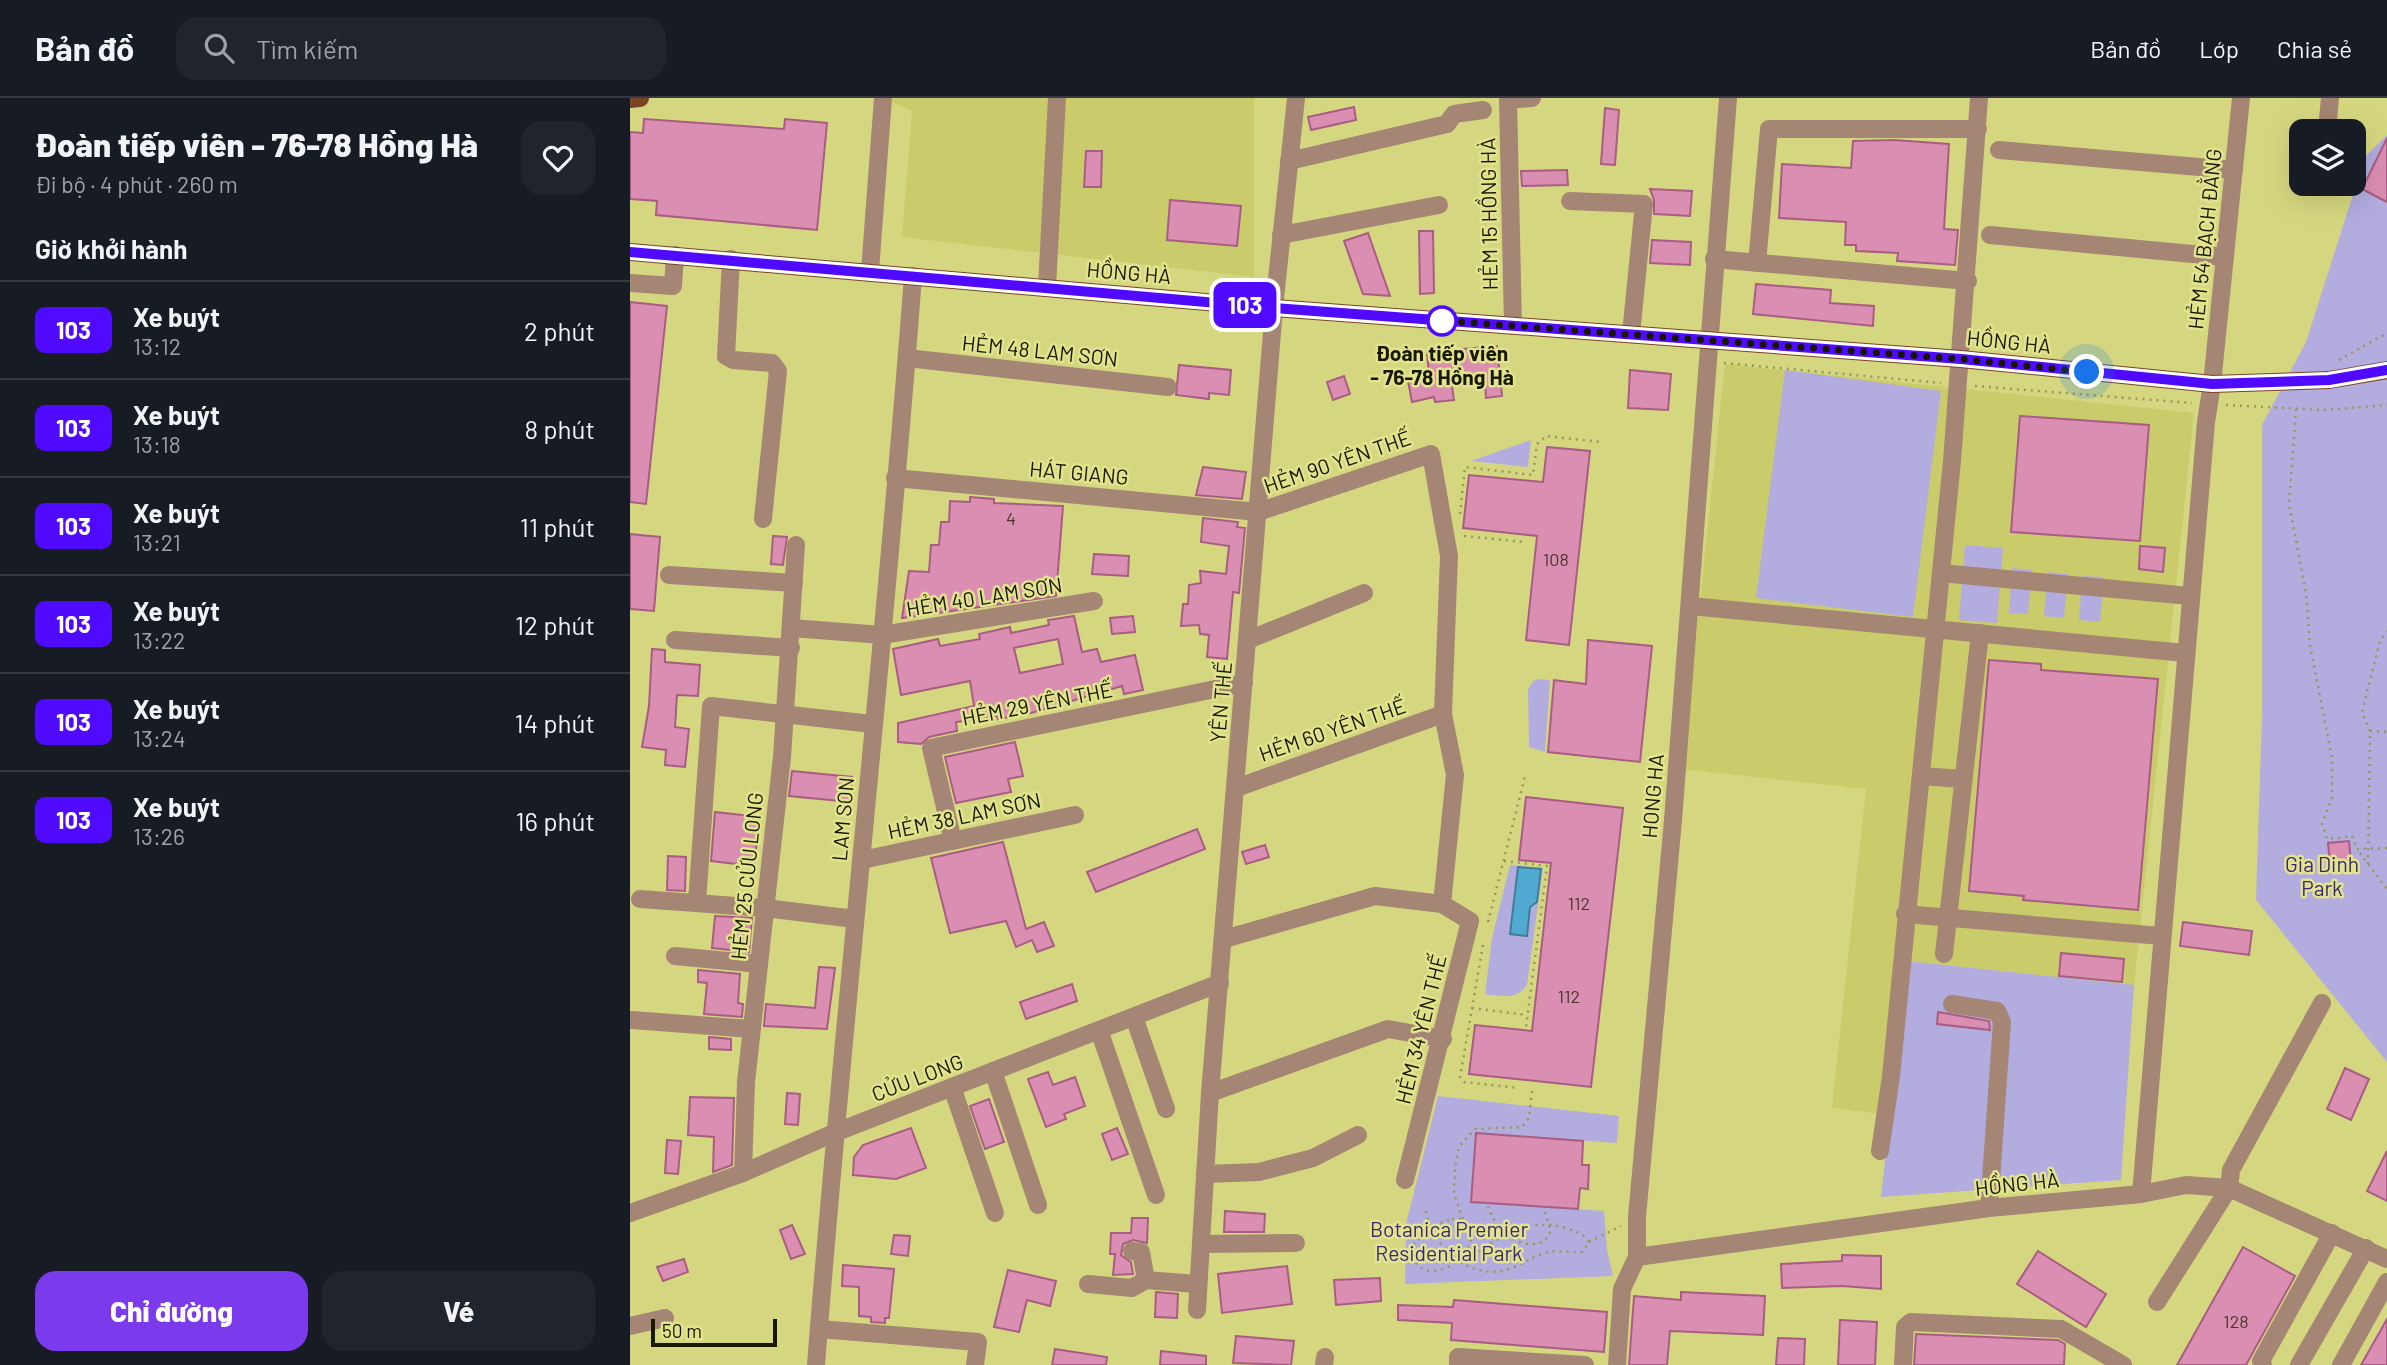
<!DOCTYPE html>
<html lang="vi">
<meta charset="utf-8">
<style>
:root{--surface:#171b24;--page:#20242c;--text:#f1f3f6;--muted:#9ea1a6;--line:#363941;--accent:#7c3aed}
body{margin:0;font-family:Barlow,sans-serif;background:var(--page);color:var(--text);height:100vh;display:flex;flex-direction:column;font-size:26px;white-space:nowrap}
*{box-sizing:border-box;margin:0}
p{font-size:23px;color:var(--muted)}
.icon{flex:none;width:38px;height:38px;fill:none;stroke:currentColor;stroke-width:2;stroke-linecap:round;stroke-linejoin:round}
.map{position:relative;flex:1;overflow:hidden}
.drawer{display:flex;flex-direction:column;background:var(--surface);width:630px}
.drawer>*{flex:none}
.badge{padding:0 14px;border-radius:10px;font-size:24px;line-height:46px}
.fabs{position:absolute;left:1659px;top:21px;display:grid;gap:14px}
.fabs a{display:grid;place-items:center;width:77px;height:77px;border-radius:14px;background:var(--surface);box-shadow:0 7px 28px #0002;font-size:35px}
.scale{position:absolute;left:21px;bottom:18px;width:126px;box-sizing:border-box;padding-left:7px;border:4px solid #181800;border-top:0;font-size:19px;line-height:24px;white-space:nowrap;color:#181800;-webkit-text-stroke:5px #e2e48d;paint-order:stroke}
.you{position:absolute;width:35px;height:35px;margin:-18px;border:5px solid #fff;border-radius:50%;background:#1a73e8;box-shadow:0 0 0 10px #1a73e833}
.map>.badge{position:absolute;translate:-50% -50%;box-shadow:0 0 0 4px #fff}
h2{padding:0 35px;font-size:26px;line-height:63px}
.round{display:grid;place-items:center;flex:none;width:74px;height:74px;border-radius:21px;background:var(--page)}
.overview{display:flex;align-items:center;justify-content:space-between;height:119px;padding:0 35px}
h1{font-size:33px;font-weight:800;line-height:52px}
.action{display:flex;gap:14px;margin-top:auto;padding:14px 35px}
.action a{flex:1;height:80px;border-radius:21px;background:var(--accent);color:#fff;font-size:28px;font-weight:800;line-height:80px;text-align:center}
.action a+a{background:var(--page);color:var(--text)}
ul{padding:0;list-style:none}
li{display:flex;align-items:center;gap:21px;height:98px;padding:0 35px;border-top:2px solid var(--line)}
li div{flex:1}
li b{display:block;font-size:26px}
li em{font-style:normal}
li .badge{min-width:77px;font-weight:700;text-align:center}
header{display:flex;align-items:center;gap:42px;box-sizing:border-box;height:98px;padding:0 35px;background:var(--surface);border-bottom:2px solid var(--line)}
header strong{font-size:33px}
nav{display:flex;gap:38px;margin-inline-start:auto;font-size:24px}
.search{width:490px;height:63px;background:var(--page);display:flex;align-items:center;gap:18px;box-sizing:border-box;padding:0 24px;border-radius:21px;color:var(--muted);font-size:26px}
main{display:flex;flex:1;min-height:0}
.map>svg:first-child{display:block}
.built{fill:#cacb6b}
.green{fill:#b2acdf}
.water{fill:#50aad2;stroke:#3f7e93;stroke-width:2}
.building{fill:#da8eb2;stroke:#a95d83;stroke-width:2;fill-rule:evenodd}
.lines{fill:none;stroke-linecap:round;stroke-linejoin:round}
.path{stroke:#979856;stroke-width:2.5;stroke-dasharray:2 5;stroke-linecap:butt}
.minor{stroke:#a58574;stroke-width:18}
.major{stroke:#7b4424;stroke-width:18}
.line-casing{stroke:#fff;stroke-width:16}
.line{stroke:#4f0aff;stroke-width:10}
.walk{stroke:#181800;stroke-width:7;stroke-dasharray:0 12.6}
.stop-dot{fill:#fff;stroke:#4f0aff;stroke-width:3.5}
.labels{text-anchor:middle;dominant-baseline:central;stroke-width:5;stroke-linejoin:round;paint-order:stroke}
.number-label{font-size:18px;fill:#48362c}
.street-label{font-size:21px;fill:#181800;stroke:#e2e48d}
.stop-label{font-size:21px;font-weight:bold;fill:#181800;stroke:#e2e48d}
.park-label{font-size:21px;fill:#3c2679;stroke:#e2e48d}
</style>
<header>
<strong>Bản đồ</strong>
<div class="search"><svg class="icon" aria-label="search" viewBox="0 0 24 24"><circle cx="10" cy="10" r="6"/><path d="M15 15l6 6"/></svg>Tìm kiếm</div>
<nav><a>Bản đồ</a><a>Lớp</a><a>Chia sẻ</a></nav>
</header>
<main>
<section class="drawer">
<div class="overview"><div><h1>Đoàn tiếp viên - 76-78 Hồng Hà</h1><p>Đi bộ · 4 phút · 260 m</p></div><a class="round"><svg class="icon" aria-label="heart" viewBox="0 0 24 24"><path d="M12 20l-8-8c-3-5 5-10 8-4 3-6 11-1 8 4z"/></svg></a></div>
<h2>Giờ khởi hành</h2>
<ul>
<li><span class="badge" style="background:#4f0aff;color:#fff">103</span><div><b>Xe buýt</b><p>13:12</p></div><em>2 phút</em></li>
<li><span class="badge" style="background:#4f0aff;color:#fff">103</span><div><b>Xe buýt</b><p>13:18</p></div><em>8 phút</em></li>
<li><span class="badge" style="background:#4f0aff;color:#fff">103</span><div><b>Xe buýt</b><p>13:21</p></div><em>11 phút</em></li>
<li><span class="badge" style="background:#4f0aff;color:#fff">103</span><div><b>Xe buýt</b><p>13:22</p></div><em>12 phút</em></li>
<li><span class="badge" style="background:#4f0aff;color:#fff">103</span><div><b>Xe buýt</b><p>13:24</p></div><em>14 phút</em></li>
<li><span class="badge" style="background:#4f0aff;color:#fff">103</span><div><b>Xe buýt</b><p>13:26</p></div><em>16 phút</em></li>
</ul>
<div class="action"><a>Chỉ đường</a><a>Vé</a></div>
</section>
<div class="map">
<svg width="1757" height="1267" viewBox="0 0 1757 1267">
<rect width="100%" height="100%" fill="#d5d780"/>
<g class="built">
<polygon points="254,0 624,0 624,179 272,139 282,13"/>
<polygon points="1095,266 1564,315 1504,887 1277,863 1260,1017 1202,1010 1236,691 1052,671"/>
</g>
<g class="green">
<polygon points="1757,37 1757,964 1626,802 1632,617 1632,327 1676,244 1735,59"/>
<polygon points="1155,272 1311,293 1283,519 1126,500"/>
<polygon points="901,342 898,369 841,363"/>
<polygon points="1335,447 1373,450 1367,525 1329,522"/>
<polygon points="1382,470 1402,472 1398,516 1379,515"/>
<polygon points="1418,474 1438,476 1434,520 1414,518"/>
<polygon points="1452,478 1474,479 1470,524 1449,522"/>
<polygon points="910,581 920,582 915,654 899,649 898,592 903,583"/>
<path d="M880,767l33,3 -16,117c-10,15 -26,11 -42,9l7,-56z"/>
<polygon points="1277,863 1504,887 1491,1082 1251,1099"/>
<polygon points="808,998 989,1018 987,1045 846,1035 842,1104 974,1113 977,1152 983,1178 775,1186 776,1126"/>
</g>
<polygon class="water" points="888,769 911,771 907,804 900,809 897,838 880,836"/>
<g class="building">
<polygon points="724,9 726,22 681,32 678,19"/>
<polygon points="975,10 989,12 985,67 971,66"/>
<polygon points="14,21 154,31 155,21 197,25 187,132 26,117 27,103 0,101 0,34 13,35"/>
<polygon points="1757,40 1757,104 1732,91"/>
<polygon points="1264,42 1319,46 1314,131 1328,132 1325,167 1267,163 1268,155 1226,153 1226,147 1215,147 1216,124 1149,120 1152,66 1221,70 1223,43"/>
<polygon points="456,53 472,53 471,89 454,89"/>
<polygon points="937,72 938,87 892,88 891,73"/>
<polygon points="1020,91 1062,93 1060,118 1024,116 1024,102"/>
<polygon points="540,102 611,108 607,148 537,142"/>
<polygon points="789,133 803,133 804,195 790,196"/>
<polygon points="738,135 760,198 733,196 714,143"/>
<polygon points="1022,142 1061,144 1060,167 1020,165"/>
<polygon points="1126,186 1201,192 1200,205 1244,208 1243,228 1123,216"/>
<polygon points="0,204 37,208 16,406 0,404"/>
<polygon points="867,248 872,298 856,300 855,285 822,288 824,302 805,304 804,299 782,304 778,283 799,278 797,254"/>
<polygon points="549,267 601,272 599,297 579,295 579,301 546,297"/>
<polygon points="1000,272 1041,276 1038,312 998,310"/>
<polygon points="714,278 720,296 703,302 697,284"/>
<polygon points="1390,318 1519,327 1510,443 1381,434"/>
<polygon points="917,349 960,353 939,547 896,542 907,438 833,430 839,377 913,384"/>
<polygon points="573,369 616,374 612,401 566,397"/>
<polygon points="340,399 364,401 364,405 433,408 426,498 272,520 279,473 299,474 301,447 309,447 311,424 319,424 320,403 340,404"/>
<polygon points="573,420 608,424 607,429 615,430 609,495 603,494 597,561 577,559 579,537 570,536 569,527 551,528 553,506 558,506 559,487 571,485 570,473 596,476 599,448 571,444"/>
<polygon points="0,436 30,439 24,513 0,511"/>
<polygon points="143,438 157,439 153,467 141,466"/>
<polygon points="1510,448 1535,450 1533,474 1509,471"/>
<polygon points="464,456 499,458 498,478 462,476"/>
<path d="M444,518l8,36 15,-3 4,13 34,-7 8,35 -19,4 -2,-8 -91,27 -33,6 -1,-3 -41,6 1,9 -28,6 -8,7 -23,-2v-19l76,-17 -4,-25 -69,14 -8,-46 45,-10 2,7 40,-7 -1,-5 31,-7 1,6 38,-8 -1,-5zM428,541l5,25 -43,9 -6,-25z"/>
<polygon points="503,518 505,534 482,536 480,520"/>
<polygon points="958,542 1022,548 1010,664 918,654 924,582 956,586"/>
<polygon points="22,551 35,552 35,564 70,567 68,598 47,597 45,629 59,631 55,669 35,667 36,652 12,649 19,608"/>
<polygon points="1359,562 1411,566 1411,572 1528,581 1508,812 1393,802 1394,798 1339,793"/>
<polygon points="385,644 393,678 378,681 381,694 326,705 315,659"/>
<polygon points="162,673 222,679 220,704 159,698"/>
<polygon points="896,699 993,710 961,989 839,976 845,927 902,933 921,765 889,762"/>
<polygon points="85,714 130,719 124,768 81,763"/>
<polygon points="567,731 575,751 466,794 457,774"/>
<polygon points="1719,743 1721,764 1700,766 1698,745"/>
<polygon points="373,744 396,831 414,824 424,848 407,854 402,842 386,849 376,823 320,835 301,760"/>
<polygon points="635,747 639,759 616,766 612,754"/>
<polygon points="38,758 56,759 55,793 37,792"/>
<polygon points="85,818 122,820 119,854 82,850"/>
<polygon points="1553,824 1622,833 1619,857 1550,848"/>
<polygon points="1431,855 1494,861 1492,884 1429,878"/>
<polygon points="189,869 205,870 197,931 134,928 136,906 185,910"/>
<polygon points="68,872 110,876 108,905 113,906 112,919 74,916 77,885 68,884"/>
<polygon points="442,886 447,903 396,921 390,904"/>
<polygon points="1308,914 1359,923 1360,932 1307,926"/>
<polygon points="79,939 101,941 101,952 79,951"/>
<polygon points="1715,970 1739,981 1721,1022 1697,1011"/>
<polygon points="418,974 423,987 445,979 455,1008 434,1016 436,1021 416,1029 398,981"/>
<polygon points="157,995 170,996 168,1027 155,1026"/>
<polygon points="60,999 104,1000 102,1067 83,1074 84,1039 58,1037"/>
<polygon points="359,1001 374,1044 355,1051 340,1008"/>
<polygon points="281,1030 296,1070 266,1081 223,1077 224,1059 233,1047"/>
<polygon points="487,1030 498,1056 482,1062 472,1036"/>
<polygon points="846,1035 953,1043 952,1067 959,1067 958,1091 950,1090 948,1111 841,1104"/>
<polygon points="37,1042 51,1043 48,1076 35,1075"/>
<polygon points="1757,1053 1757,1103 1737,1093"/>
<polygon points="595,1113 635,1116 634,1134 594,1134"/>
<polygon points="502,1120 518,1120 517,1145 503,1142 493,1146 491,1157 501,1164 503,1176 483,1177 485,1156 480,1156 481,1135 501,1135"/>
<polygon points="162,1127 175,1156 161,1161 150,1132"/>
<polygon points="264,1137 280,1138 278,1158 261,1156"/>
<polygon points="1613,1149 1665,1178 1616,1267 1547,1267"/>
<polygon points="1408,1153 1476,1196 1456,1229 1387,1186"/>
<polygon points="1212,1157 1251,1158 1251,1191 1212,1188 1152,1190 1151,1166 1212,1163"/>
<polygon points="54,1161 58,1174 33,1183 27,1169"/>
<polygon points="213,1167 264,1171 259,1220 255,1220 255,1225 241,1224 241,1219 229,1218 229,1189 212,1188"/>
<polygon points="657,1168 662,1206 592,1215 588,1176"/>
<polygon points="378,1172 426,1183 420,1208 397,1202 389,1234 364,1229"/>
<polygon points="750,1180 751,1203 706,1207 704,1182"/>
<polygon points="526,1194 548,1196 547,1220 525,1219"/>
<polygon points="1051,1194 1135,1198 1133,1237 1040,1233 1037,1267 999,1267 1004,1198 1051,1202"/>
<polygon points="824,1202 977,1214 974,1254 821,1242 822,1225 768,1222 768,1207 823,1209"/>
<polygon points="1757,1221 1757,1267 1731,1267"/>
<polygon points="1210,1222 1247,1224 1245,1267 1208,1267"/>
<polygon points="1286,1236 1428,1242 1435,1246 1434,1267 1284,1267"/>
<polygon points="606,1238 664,1243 661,1267 603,1265"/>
<polygon points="1148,1240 1175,1241 1174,1267 1146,1267"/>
<polygon points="425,1251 477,1259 476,1267 422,1267"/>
<polygon points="531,1253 576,1258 576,1267 530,1267"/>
</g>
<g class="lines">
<g class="path">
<polyline points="1709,262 1757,235"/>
<polyline points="1094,265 1311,285"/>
<polyline points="1345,288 1562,305"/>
<polyline points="1596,307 1694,312 1757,307"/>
<polyline points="1666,311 1659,406 1676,495 1680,547 1702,660 1702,700 1692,726 1697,741 1722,738 1727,751"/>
<polyline points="830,416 835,369 903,377 907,346 916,338 971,344"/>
<polyline points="834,438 894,444"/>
<polyline points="1740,633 1757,634"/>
<polyline points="1757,750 1727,751 1757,791"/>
<polyline points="874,763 917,768 896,929"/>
<polyline points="1738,766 1740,633 1732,614 1750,543 1757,533"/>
<polyline points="858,824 895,678"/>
<polyline points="853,847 830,979 834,984 889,990"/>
<polyline points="842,910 897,917"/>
<path d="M858,1108c7,24 31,46 57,35l6,-10 -7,-21"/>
<path d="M796,1113c6,36 45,71 83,58 14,-5 25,-14 40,-17 11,-2 22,1 33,0l7,-10c-5,-8 -14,-11 -23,-14 -40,-12 -73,11 -101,36"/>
<path d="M822,1121h11l8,8c7,29 -40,62 -58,32l1,-15 21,-19z"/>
<polyline points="833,1121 824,1096 825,1069 829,1048 845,1031 892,1029 899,1020 902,992"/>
<polyline points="959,1144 991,1128"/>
</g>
<g class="minor">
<polyline points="1697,33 1700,0"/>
<polyline points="1369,52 1604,72"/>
<polyline points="659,63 817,26 824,16 853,12"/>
<polyline points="940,103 1014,106 1001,236"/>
<polyline points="651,137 809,107"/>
<polyline points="1360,137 1595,159"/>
<polyline points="101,161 96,258 103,262 142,265 148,273 133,421"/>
<polyline points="1084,161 1338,183"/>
<polyline points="1127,165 1139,31 1348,31"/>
<polyline points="240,173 253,0"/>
<polyline points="0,185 43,188 45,157"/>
<polyline points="417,189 427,0"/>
<polyline points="883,228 878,2 902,0"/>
<polyline points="277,260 538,289"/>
<polyline points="265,380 628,414 801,356 819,458 813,616 825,677 812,806"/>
<polyline points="1311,475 1560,498"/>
<polyline points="39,477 164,485"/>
<polyline points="1060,508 1555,555"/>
<polyline points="162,530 252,537 464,503"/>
<polyline points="45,542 161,550"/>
<polyline points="618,542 734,495"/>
<polyline points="1291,678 1333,681"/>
<polyline points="606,690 813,616"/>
<polyline points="323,743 301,650 614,585"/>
<polyline points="232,762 445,717"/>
<polyline points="10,801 135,810 225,821"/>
<polyline points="67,804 81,608 242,626"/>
<polyline points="1275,816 1531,838"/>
<polyline points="594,841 745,798 812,806 840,823 775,1082"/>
<polyline points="1314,856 1350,535"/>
<polyline points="45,858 129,866"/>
<polyline points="1322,906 1367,913 1372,924 1359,1110"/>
<polyline points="504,919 536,1011"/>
<polyline points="2,922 121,931"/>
<polyline points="469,932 526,1097"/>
<polyline points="363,973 408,1107"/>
<polyline points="322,989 365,1115"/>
<polyline points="580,995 758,931 813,941"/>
<polyline points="1250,1053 1261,978 1322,363 1349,0"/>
<polyline points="113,1075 116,984 152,659 166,447"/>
<polyline points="575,1076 629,1074 683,1060 728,1037"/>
<polyline points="1511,1096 1576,324 1582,286 1611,0"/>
<polyline points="0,1115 113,1075 204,1035 590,885"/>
<polyline points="571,1146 666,1145"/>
<polyline points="502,1153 511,1154 516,1182"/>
<polyline points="1007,1159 1359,1110 1511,1096 1556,1087 1599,1090 1757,1161"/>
<polyline points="458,1186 502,1190 516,1182 566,1186"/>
<polyline points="1527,1204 1599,1090 1601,1072 1692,905"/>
<polyline points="567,1212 580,995 644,210 666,0"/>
<polyline points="0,1228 35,1220"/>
<polyline points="189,1231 348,1244 345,1267"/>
<path d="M186,1267c28,-363 70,-725 97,-1089"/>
<polyline points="694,1267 695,1259"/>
<polyline points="828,1267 828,1259 955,1267"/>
<polyline points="987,1267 992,1191 1007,1159 1007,1119 1043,722 1098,0"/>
<polyline points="1273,1267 1275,1229 1281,1224 1431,1231 1493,1267"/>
<polyline points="1633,1267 1631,1263 1702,1135"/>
<polyline points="1669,1267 1736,1150"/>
<polyline points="1711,1267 1757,1184"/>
</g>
<g class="major">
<polyline points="0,1 10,0"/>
<polyline points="0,154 644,210 1331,261 1582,286 1699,282 1757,272"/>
</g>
</g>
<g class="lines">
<defs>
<polyline id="line" points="0,154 644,210 1331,261 1582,286 1699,282 1757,272"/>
</defs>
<use href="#line" class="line-casing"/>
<use href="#line" class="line"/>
<polyline class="walk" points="812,223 803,222 1331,261 1457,274"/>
</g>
<circle class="stop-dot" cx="812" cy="223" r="14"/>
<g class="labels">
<g class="number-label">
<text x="381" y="420">4</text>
<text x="926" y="461">108</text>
<text x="949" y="805">112</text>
<text x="939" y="898">112</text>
<text x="1606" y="1223">128</text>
</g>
<g class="street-label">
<text transform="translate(858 116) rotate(-91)">HẺM 15 HỒNG HÀ</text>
<text transform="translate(1574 141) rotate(-84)">HẺM 54 BẠCH ĐẰNG</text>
<text transform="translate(499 174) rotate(5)">HỒNG HÀ</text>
<text transform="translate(1379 243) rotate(6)">HỒNG HÀ</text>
<text transform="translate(410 252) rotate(6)">HẺM 48 LAM SƠN</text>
<text transform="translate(707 363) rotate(-19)">HẺM 90 YÊN THẾ</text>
<text transform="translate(449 374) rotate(5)">HÁT GIANG</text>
<text transform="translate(354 498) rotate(-9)">HẺM 40 LAM SƠN</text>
<text transform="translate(590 604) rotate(-85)">YÊN THẾ</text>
<text transform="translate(407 605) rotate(-11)">HẺM 29 YÊN THẾ</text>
<text transform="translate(702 631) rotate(-19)">HẺM 60 YÊN THẾ</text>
<text transform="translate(1022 698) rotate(-85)">HONG HA</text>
<text transform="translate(334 717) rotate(-12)">HẺM 38 LAM SƠN</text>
<text transform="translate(212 721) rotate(-85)">LAM SON</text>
<text transform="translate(116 778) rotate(-84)">HẺM 25 CỬU LONG</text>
<text transform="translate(790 931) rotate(-76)">HẺM 34 YÊN THẾ</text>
<text transform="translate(287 979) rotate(-21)">CỬU LONG</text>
<text transform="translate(1387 1085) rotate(-6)">HỒNG HÀ</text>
</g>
<g class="stop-label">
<text x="812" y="254">Đoàn tiếp viên<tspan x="812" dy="24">- 76-78 Hồng Hà</tspan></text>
</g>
<g class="park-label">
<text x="1692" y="765">Gia Dinh<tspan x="1692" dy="24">Park</tspan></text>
<text x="819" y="1130">Botanica Premier<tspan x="819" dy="24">Residential Park</tspan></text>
</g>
</g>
</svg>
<div class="fabs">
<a><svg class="icon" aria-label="layers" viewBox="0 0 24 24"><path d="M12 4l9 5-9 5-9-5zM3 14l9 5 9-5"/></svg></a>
</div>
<div class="scale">50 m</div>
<div class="you" style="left:1457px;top:274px"></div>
<b class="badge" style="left:615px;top:207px;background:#4f0aff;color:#fff">103</b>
</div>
</main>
